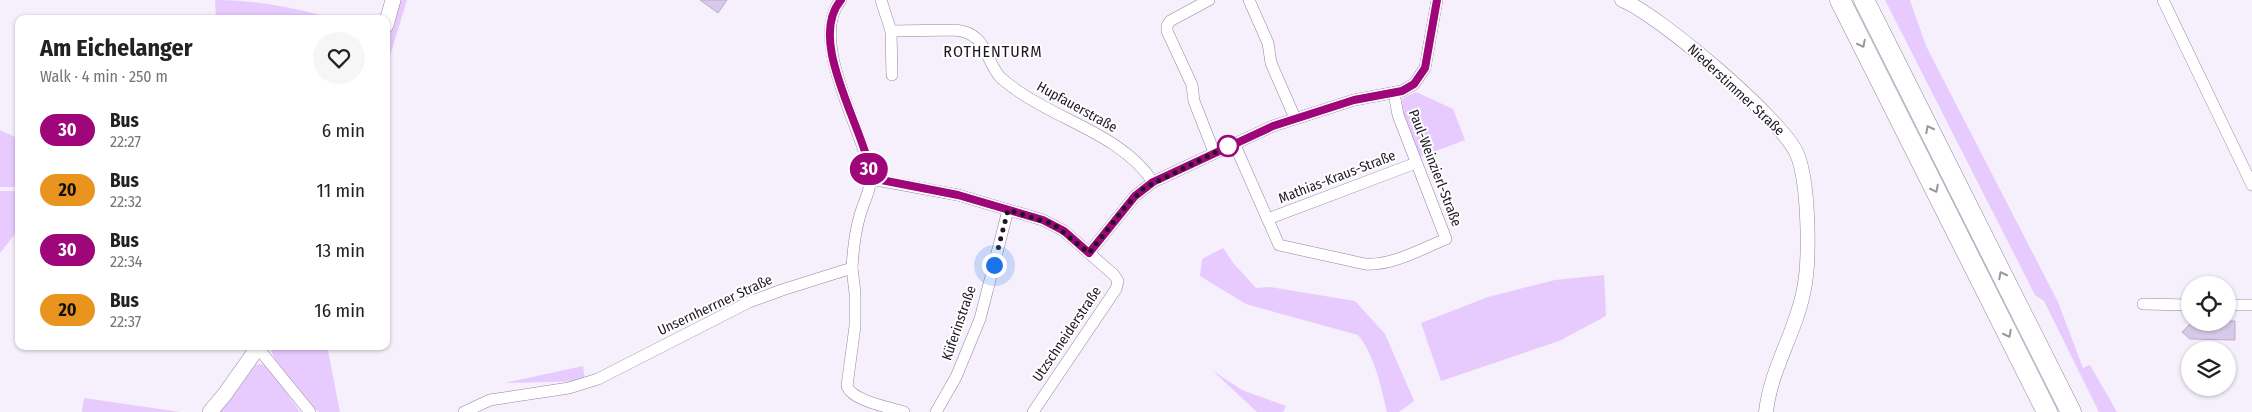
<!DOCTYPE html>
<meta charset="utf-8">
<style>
:root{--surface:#fff;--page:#f6f6f6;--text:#222;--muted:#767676}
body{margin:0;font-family:"Fira Sans Condensed",sans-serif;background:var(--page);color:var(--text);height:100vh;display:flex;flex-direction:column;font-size:19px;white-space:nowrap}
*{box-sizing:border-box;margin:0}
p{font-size:16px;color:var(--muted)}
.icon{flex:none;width:28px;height:28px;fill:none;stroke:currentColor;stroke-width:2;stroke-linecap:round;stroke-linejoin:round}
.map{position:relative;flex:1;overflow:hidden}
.side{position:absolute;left:15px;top:15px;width:375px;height:335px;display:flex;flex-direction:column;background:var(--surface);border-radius:10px;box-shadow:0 1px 4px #0004}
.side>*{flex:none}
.badge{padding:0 10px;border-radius:16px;font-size:18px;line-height:32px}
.buttons{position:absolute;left:2181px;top:276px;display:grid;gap:10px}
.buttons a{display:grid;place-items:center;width:55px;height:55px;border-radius:50%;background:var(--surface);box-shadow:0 1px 4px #0004;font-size:25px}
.you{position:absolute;width:25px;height:25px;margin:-12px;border:4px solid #fff;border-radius:50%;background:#1a73e8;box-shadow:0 0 0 8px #1a73e833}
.map>.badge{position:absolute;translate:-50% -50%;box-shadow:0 0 0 2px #fff}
.round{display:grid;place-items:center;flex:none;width:52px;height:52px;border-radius:26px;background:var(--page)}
.overview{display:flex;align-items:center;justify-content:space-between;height:85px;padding:0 25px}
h1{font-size:24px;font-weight:700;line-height:38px}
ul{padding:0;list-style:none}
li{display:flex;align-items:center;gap:15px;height:60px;padding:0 25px}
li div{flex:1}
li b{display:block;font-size:19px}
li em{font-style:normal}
li .badge{min-width:55px;font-weight:700;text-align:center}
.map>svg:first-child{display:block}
.green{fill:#e7cafe}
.building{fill:#d9c9e8;stroke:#bdaccb}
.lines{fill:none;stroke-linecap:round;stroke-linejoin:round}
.minor-casing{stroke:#9484a1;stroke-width:12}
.tertiary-casing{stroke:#9484a1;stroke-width:15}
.secondary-casing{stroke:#9484a1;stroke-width:16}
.motorway-casing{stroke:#9484a1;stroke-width:21}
.minor{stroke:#fff;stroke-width:11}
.tertiary{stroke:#fff;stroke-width:14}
.secondary{stroke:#fff;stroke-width:15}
.motorway{stroke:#fff;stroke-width:20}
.oneway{stroke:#9a979c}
.line-casing{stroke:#fff;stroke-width:11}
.line{stroke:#9e067a;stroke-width:8}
.walk{stroke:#1e1823;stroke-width:5;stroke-dasharray:0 9}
.stop-dot{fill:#fff;stroke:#9e067a;stroke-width:2.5}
.labels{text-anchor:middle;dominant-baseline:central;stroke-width:4;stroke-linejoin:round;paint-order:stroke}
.street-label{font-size:14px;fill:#1e1823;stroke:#fff}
.quarter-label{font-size:16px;letter-spacing:1px;fill:#1e1823;stroke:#fff}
</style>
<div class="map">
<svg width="2252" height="412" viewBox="0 0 2252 412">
<rect width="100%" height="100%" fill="#f6effc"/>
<g class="green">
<path d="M215,0c42,0 81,8 121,19h-120z"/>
<polygon points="399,0 407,0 386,69 386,47"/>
<polygon points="1885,0 1910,0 1926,46 2058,302 2083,368 2090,365 2117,412 2099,412 2044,301 2035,295"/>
<polygon points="1416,92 1453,109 1465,140 1420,157 1403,114 1402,99"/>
<polygon points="0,130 19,139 19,187 0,187"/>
<polygon points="0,191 19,191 19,229 0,253"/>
<path d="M1223,248l11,16 22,24 14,-1 85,14 30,33 29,67 -15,11h-12c-6,-25 -12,-56 -29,-77l-112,-31 -46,-28 2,-17z"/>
<polygon points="1604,275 1606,316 1559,341 1441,381 1421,323 1488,297 1555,280"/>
<path d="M270,346h57l13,66h-21c-15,-10 -46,-48 -49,-66z"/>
<polygon points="259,364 267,365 300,412 217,412 252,367"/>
<polygon points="583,366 585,381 505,383"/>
<polygon points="1213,371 1242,390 1286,406 1283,412 1257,412"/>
<polygon points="84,398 180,412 82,412"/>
</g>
<g class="building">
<polygon points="700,0 727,0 718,13"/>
<polygon points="2228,321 2235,321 2235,340 2190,339 2182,332 2192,322 2228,322"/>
</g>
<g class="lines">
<defs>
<g id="minor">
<path d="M881,0l10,31 64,-1c32,3 29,28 45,47 4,4 10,8 15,12 44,32 107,46 138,93"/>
<polyline points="1209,0 1170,21 1167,26 1167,31 1192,85 1194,101 1214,152"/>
<polyline points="1249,0 1268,43 1271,63 1295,118"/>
<polyline points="2163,0 2252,185"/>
<polyline points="891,31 892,75"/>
<path d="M1234,143l45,102 86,19c27,2 56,-15 81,-25l-48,-124 -4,-22"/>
<polyline points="871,179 958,195 1043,220 1064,231 1089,253 1135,196 1153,182 1273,126 1354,100 1402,91 1414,84 1425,68 1437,0"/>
<polyline points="1268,219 1416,163"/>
<path d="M852,268l3,25v33l-8,60c5,15 42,21 57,26"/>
<polyline points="2143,304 2190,305"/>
<polyline points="2228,305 2252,305"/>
<polyline points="258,348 310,412"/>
<path d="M464,412l26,-12 79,-12 29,-9 151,-77 33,-12 70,-22c1,-18 3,-36 8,-53 4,-14 13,-29 10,-44 -9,-43 -62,-133 -29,-171"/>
<polyline points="936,412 956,377 980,319 1008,210"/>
<polyline points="1033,412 1116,289 1118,281 1114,275 1089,253"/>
</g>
<path id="tertiary" d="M1622,0c36,14 161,120 175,154 12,28 13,106 7,135 -8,44 -33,78 -38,123"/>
<g id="secondary">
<polyline points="386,25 393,0"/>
<polyline points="210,412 225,394 259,346"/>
</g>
<g id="motorway">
<polyline points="1840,0 2047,412"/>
<polyline points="1864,0 2071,412"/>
</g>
</defs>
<use href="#minor" class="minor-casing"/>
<use href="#tertiary" class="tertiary-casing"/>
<use href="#secondary" class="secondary-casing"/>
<use href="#motorway" class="motorway-casing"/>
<use href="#minor" class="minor"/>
<use href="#tertiary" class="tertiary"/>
<use href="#secondary" class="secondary"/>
<use href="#motorway" class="motorway"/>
</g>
<defs><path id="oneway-chevron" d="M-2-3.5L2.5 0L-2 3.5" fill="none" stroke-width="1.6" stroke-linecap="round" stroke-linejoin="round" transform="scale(1.25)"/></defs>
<g class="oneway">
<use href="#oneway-chevron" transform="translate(1862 44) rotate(63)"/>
<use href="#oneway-chevron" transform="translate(1929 129) rotate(-117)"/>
<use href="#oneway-chevron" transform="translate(1935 189) rotate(63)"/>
<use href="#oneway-chevron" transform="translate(2002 275) rotate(-117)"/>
<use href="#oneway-chevron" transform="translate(2008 334) rotate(63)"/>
</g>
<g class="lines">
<defs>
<path id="line" d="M841,0c-36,42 26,131 30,178l87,17 85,25 21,11 25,22 46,-57 18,-14 120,-56 81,-26 48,-9 12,-7 11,-16 12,-68"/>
</defs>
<use href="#line" class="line-casing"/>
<use href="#line" class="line"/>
<polyline class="walk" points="994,265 1008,210 1053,224 1089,253 1126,206 1144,188 1228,146"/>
</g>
<circle class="stop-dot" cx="1228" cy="146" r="10"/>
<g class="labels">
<g class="street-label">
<text transform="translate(1736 90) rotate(43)">Niederstimmer Straße</text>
<text transform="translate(1077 107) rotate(29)">Hupfauerstraße</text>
<text transform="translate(1435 168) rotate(69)">Paul-Weinzierl-Straße</text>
<text transform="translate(1337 177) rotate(-21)">Mathias-Kraus-Straße</text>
<text transform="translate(715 305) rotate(-25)">Unsernherrner Straße</text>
<text transform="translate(959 323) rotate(-71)">Küferinstraße</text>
<text transform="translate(1067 334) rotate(-56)">Utzschneiderstraße</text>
</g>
<g class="quarter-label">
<text x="993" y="51">ROTHENTURM</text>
</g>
</g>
</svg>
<div class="buttons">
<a><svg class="icon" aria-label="locate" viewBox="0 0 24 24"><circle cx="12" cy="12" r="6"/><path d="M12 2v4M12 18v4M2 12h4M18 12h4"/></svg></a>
<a><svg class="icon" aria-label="layers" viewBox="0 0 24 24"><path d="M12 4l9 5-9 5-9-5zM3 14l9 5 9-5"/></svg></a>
</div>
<div class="you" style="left:994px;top:265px"></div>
<b class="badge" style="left:869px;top:169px;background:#9e067a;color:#fff">30</b>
<section class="side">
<div class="overview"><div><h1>Am Eichelanger</h1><p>Walk · 4 min · 250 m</p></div><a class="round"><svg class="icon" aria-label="heart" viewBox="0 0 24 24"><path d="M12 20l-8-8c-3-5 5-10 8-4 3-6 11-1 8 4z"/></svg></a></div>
<ul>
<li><span class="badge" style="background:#9e067a;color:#fff">30</span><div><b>Bus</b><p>22:27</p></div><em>6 min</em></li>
<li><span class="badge" style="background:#ea9420;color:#111">20</span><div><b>Bus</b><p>22:32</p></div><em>11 min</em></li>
<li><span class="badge" style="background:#9e067a;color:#fff">30</span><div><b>Bus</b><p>22:34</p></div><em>13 min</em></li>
<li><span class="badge" style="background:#ea9420;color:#111">20</span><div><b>Bus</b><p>22:37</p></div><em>16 min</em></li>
</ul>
</section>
</div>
